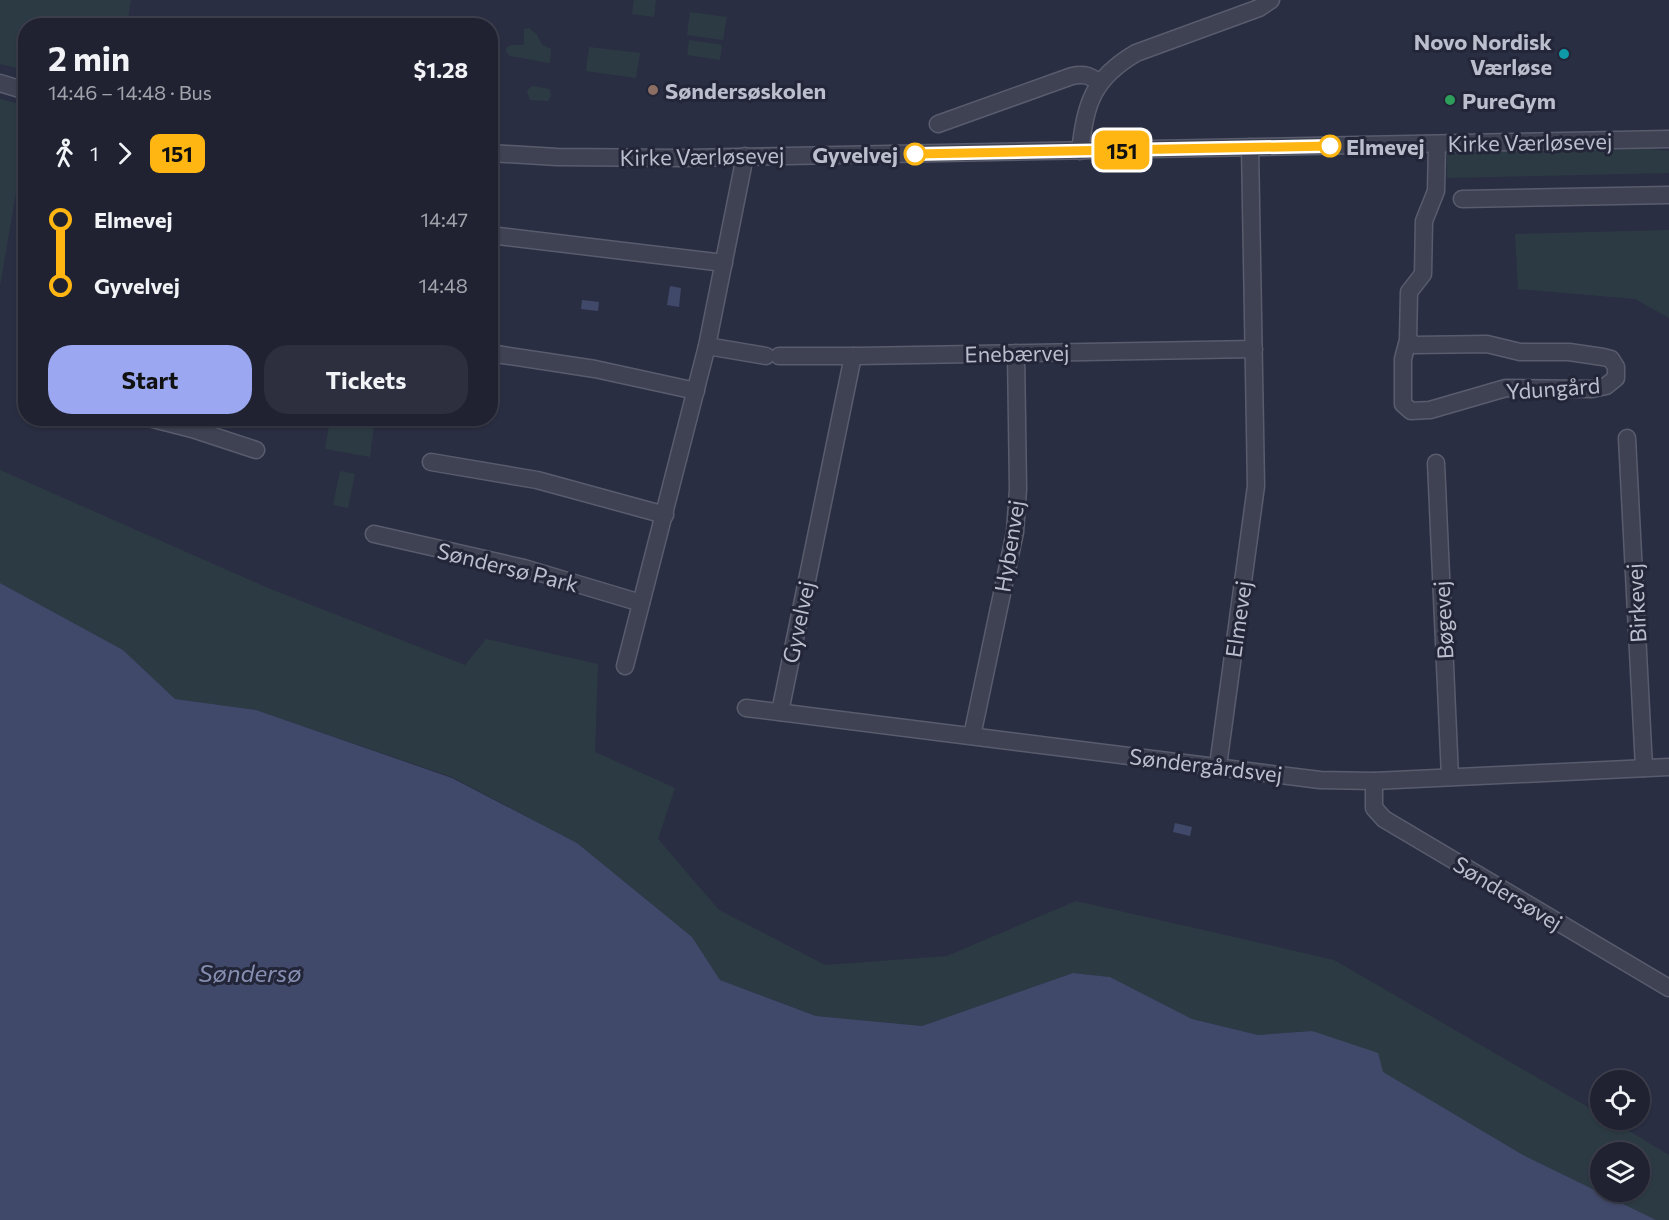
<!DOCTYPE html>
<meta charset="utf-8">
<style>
:root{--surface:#202232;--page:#2d2f3e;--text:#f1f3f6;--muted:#a2a4ac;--line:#3d3f4d;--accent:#9ba8f1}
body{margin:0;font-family:Commissioner,sans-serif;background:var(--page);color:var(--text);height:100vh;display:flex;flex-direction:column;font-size:22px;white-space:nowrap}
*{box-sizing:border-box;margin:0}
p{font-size:20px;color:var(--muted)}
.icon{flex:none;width:33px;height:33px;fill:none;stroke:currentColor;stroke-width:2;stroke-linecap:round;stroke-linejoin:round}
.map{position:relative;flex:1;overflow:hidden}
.details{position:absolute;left:18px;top:18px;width:480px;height:408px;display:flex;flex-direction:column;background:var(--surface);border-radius:24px;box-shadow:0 2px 4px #0004,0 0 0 2px var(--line)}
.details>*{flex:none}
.badge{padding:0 12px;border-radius:9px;font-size:21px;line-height:39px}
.tools{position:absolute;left:1590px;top:1070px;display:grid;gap:12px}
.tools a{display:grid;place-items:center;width:60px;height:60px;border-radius:50%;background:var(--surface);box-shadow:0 2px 4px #0004,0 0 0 2px var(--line);font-size:30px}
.map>.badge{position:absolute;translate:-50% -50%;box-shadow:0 0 0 3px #fff}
.legs{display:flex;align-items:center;gap:9px;height:66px;padding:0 30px;font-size:20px}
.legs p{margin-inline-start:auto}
.overview{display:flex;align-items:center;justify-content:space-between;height:102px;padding:0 30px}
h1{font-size:33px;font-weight:700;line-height:45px}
.primary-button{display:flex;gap:12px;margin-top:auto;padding:12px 30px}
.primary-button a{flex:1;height:69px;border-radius:24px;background:var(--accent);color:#111;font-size:24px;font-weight:700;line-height:69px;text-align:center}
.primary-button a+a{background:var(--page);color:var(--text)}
ul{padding:0 30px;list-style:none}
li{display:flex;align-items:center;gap:21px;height:66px;font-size:22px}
li i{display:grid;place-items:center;width:9px;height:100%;margin:0 8px;background:currentColor}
li i::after{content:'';width:15px;height:15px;margin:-8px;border:4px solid;border-radius:50%;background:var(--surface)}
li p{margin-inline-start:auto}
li:first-child i{background:linear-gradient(#0000 50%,currentColor 0)}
li:last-child i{background:linear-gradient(currentColor 50%,#0000 0)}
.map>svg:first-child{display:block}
.green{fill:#2c3b43;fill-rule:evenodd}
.water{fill:#41496a}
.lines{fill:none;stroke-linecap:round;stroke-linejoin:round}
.minor-casing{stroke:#595c6d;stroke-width:19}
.minor{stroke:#3e4252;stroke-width:16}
.line-1-casing{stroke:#fff;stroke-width:14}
.line-1{stroke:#ffb612;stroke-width:9}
.culture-dot{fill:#0f9aa8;stroke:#232638;stroke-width:2}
.education-dot{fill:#8d6e63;stroke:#232638;stroke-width:2}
.leisure-dot{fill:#2e9e5b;stroke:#232638;stroke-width:2}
.stop-1-dot{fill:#fff;stroke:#ffb612;stroke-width:3}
.labels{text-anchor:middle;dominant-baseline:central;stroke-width:6;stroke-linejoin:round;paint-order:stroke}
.poi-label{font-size:22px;font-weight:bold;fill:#bbbecc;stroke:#232638;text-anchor:start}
.street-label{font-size:22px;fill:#bbbecc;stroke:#232638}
.stop-label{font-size:22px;font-weight:bold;fill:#bbbecc;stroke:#232638;text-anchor:start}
.water-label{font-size:24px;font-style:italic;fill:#868eb1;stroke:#232638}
</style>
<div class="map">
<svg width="1669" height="1220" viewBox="0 0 1669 1220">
<rect width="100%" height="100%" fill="#2a2e42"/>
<g class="green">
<polygon points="0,0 131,0 127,25 26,26 25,70 0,64"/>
<polygon points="634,0 656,0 654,17 632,14"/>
<polygon points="690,12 727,17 723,40 687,35"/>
<polygon points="529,28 537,35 542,45 551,49 550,63 510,56 507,53 506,48 511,45 524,45 524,29"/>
<polygon points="689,40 722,45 720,60 687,55"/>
<polygon points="589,47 640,53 636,78 586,71"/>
<polygon points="532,86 550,89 551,96 548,101 530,100 527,91"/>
<polygon points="0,99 26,106 25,139 0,286"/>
<polygon points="1650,149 1669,151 1669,173 1447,178 1447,152"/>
<polygon points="1669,230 1669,318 1635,299 1518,289 1515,234"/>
<polygon points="341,419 360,419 374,424 370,457 325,449 330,420 340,421"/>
<path d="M0,470l268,118 197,77 21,-26 112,25 -3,88 80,36 -17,51 61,71 106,55 122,-9 129,-55 258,59 266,154v5h9l60,36v65h-13l-133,-65 -211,-124 -54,4 -66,-16 -82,-42 -37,-4 -151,53 -105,-10 -97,-36 -28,-43 -115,-94 -125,-66 -196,-67 -81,-11 -52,-49 -123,-67zM1600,1152h40v39h-40z"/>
<polygon points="340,471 355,474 348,508 333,505"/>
</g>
<g class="water">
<polygon points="670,286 681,288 679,307 667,305"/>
<polygon points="582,300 599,302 598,311 581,309"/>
<polygon points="0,583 123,650 175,699 256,710 452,778 577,843 692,937 720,980 816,1016 922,1026 1073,973 1110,977 1192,1019 1258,1035 1312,1031 1378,1053 1383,1072 1523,1155 1656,1220 0,1220"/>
<polygon points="1175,823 1192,827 1190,836 1173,832"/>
</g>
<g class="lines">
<defs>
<g id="minor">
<polyline points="0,83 26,91"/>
<path d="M938,124l134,-48c13,-3 18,0 28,7"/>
<path d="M1080,151c6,-48 12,-72 56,-98l123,-45 12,-8"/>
<polyline points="490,153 557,157 685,158 1669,139"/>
<polyline points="1462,199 1669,195"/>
<polyline points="490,235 724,263"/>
<polyline points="1408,340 1415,345 1487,344 1520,352 1569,352 1603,357 1611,359 1616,367 1616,378 1606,386 1592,389 1506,388 1430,410 1411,411 1403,404 1403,359 1408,340 1409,292 1423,274 1424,221 1436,191 1437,144"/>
<polyline points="707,346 766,356"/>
<polyline points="490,353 595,369 696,391"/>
<polyline points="779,356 859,356 1254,349"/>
<polyline points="149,418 192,429 256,450"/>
<polyline points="1627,438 1644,768"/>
<polyline points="431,462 537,480 665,515"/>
<polyline points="1436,463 1450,777"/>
<polyline points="374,534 524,568 641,603"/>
<polyline points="625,666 707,346 745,156"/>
<polyline points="746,708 1320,780 1374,781 1669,767"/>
<polyline points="780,712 853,356"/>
<polyline points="972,736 1015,532 1018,489 1016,353"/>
<polyline points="1218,766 1256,486 1250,147"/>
<polyline points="1374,781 1374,808 1384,819 1669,988"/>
</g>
</defs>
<use href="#minor" class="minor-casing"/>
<use href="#minor" class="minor"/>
</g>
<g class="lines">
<defs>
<polyline id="line-1" points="915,154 1330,146"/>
</defs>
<use href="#line-1" class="line-1-casing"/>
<use href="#line-1" class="line-1"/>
</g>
<circle class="culture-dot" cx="1564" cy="54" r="6"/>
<circle class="education-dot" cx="653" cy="90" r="6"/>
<circle class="leisure-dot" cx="1450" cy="100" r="6"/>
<g class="stop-1-dot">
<circle cx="1330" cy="146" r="10"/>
<circle cx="915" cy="154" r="10"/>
</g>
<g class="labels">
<g class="poi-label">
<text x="1552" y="41" text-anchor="end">Novo Nordisk<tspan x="1552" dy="25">Værløse</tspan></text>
<text x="665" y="90">Søndersøskolen</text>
<text x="1462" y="100">PureGym</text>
</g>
<g class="street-label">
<text transform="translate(1530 142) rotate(-1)">Kirke Værløsevej</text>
<text transform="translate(702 156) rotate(-1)">Kirke Værløsevej</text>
<text transform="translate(1017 353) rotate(-1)">Enebærvej</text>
<text transform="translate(1553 388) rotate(-4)">Ydungård</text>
<text transform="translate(1009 546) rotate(-81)">Hybenvej</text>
<text transform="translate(508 567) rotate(14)">Søndersø Park</text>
<text transform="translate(1636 603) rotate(-93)">Birkevej</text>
<text transform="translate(1238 619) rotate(-82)">Elmevej</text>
<text transform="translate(1443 620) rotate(-93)">Bøgevej</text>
<text transform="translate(798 622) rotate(-78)">Gyvelvej</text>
<text transform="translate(1206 765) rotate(7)">Søndergårdsvej</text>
<text transform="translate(1508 893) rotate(31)">Søndersøvej</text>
</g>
<g class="stop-label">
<text x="1346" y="146">Elmevej</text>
<text x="898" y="154" text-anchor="end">Gyvelvej</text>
</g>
<g class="water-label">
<text x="250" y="972">Søndersø</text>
</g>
</g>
</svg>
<div class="tools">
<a><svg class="icon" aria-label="locate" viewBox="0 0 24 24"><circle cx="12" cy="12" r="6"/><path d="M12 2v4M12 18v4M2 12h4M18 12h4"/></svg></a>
<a><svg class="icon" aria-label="layers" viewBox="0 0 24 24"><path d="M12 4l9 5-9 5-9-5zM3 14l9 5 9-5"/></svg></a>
</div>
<b class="badge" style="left:1122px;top:150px;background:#ffb612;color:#111">151</b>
<section class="details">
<div class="overview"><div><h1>2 min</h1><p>14:46 – 14:48 · Bus</p></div><b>$1.28</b></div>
<div class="legs"><svg class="icon" aria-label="walk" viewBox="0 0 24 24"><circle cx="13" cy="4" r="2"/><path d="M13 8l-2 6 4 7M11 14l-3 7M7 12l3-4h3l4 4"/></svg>1<svg class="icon" aria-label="forward" viewBox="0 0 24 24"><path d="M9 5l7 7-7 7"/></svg><b class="badge" style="background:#ffb612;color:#111">151</b></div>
<ul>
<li><i style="color:#ffb612"></i><b>Elmevej</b><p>14:47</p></li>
<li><i style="color:#ffb612"></i><b>Gyvelvej</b><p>14:48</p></li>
</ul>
<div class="primary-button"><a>Start</a><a>Tickets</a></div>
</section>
</div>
